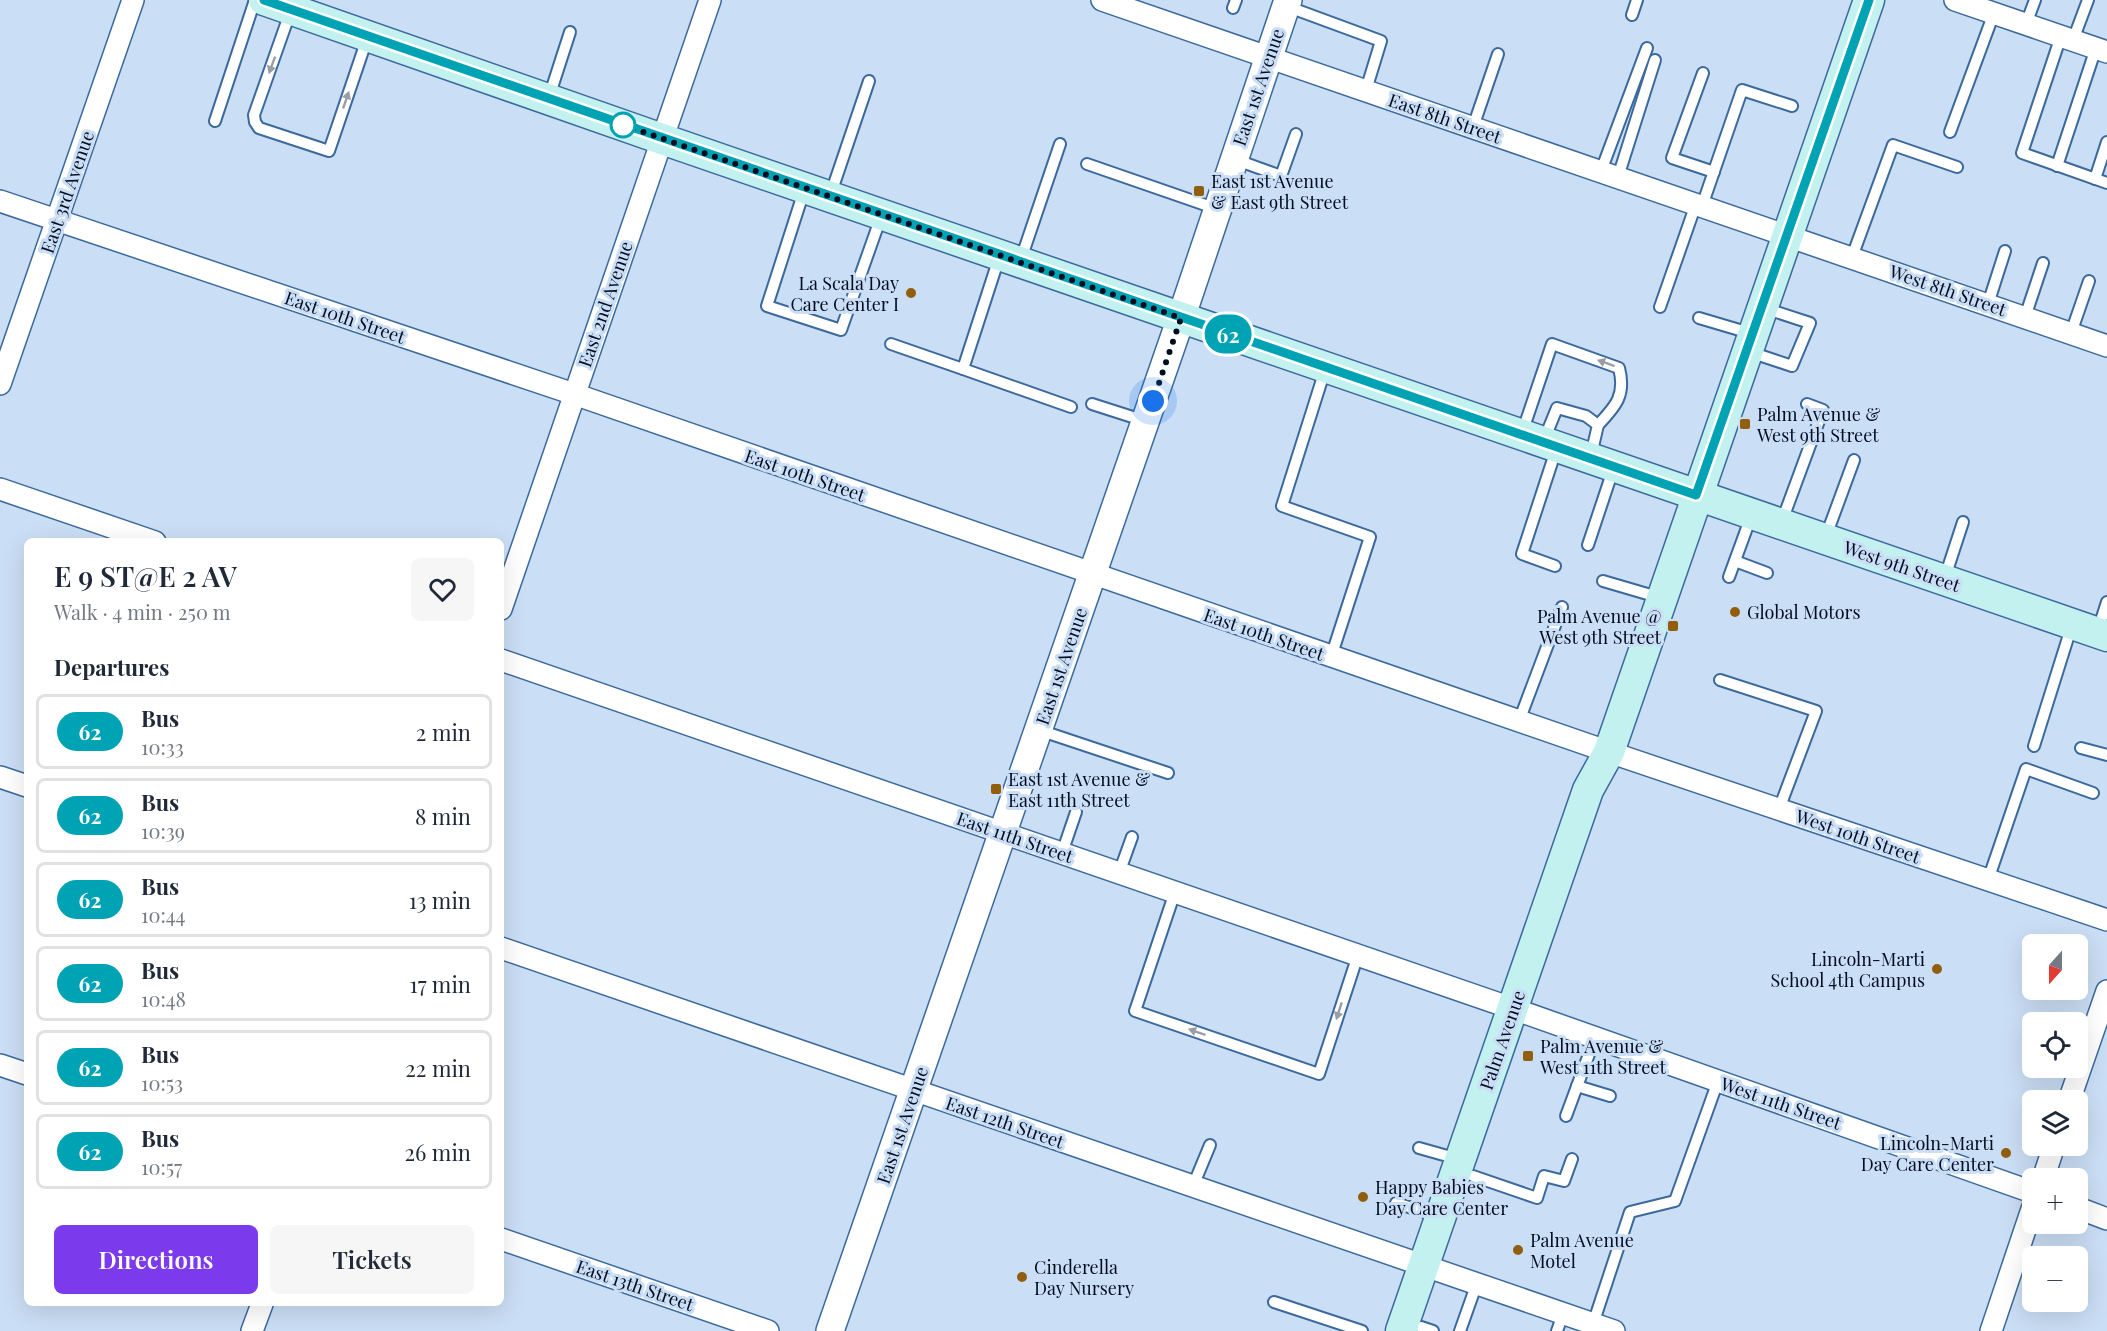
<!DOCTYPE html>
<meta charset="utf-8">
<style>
:root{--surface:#fff;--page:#f6f6f7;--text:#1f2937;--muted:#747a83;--line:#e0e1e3;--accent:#7c3aed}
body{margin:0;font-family:"Playfair Display",serif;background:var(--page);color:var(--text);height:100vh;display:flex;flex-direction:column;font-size:22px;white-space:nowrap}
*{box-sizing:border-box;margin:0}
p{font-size:20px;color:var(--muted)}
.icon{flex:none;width:33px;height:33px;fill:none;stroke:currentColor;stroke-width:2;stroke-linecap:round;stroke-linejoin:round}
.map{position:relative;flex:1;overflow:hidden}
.side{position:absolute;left:24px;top:538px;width:480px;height:768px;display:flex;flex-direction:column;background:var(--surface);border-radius:9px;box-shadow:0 6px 24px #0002}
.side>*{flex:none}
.badge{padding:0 12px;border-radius:20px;font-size:21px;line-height:39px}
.needle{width:39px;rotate:201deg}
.controls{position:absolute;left:2022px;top:934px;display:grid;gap:12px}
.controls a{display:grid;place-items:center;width:66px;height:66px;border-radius:9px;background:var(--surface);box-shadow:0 6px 24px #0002;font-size:30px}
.you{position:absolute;width:30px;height:30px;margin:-15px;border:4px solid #fff;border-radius:50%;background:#1a73e8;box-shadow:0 0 0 9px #1a73e833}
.map>.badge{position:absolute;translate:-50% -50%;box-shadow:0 0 0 3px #fff}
h2{padding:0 30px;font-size:22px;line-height:54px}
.round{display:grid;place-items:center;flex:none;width:63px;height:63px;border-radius:9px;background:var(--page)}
.head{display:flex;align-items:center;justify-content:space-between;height:102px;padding:0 30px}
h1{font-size:28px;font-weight:600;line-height:45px}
.button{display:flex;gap:12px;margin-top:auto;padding:12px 30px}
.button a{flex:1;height:69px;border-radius:9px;background:var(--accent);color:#fff;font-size:24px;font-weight:600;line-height:69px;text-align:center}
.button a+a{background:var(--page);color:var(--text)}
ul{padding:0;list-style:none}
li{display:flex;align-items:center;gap:18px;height:75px;margin:0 12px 9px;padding:0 18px;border:3px solid var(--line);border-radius:9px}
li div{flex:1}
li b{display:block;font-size:22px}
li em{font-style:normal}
li .badge{min-width:66px;font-weight:700;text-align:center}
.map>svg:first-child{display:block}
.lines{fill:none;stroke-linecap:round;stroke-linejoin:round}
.service-casing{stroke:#3b699c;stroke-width:14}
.minor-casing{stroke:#3b699c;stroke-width:24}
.tertiary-casing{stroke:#3b699c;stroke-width:30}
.secondary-casing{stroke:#3b699c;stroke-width:33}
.service{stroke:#fff;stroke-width:10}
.minor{stroke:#fff;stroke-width:21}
.tertiary{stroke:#fff;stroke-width:27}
.secondary{stroke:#c3f1f0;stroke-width:30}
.oneway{fill:#999ea6}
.line-casing{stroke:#fff;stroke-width:14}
.line{stroke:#00a3b4;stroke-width:9}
.walk{stroke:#000d21;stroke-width:6;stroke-dasharray:0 10.8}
.stop-dot{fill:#fff;stroke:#00a3b4;stroke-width:3}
.poi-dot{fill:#905e0c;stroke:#cadef5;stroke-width:2}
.labels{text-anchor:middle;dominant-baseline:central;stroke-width:6;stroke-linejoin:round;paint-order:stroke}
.street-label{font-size:18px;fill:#000d21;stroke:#cadef5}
.poi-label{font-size:18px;fill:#000d21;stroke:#cadef5;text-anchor:start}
</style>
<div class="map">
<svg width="2107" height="1331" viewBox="0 0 2107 1331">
<rect width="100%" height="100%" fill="#cadef5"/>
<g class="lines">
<defs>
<g id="service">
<polyline points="1286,6 1381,41 1366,90"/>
<polyline points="1233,8 1236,0"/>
<polyline points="291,10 254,115 255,122 259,128 329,151 367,39"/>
<polyline points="1632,15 1637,0"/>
<polyline points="2026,24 2035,0"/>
<polyline points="2061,36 2022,153 2107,183"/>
<polyline points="2073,40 2088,0"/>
<polyline points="1703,73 1672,158 1714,172"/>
<polyline points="549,97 570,32"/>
<polyline points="215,121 255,0"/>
<polyline points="1473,127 1498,54"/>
<polyline points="1950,132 1994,13"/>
<polyline points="1234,159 1281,176 1296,134"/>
<polyline points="1087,164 1217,209"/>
<polyline points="2057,166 2096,48"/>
<polyline points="1601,171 1647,48"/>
<polyline points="1618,177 1655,60"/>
<polyline points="2095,179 2107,142"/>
<polyline points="804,191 767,306 841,330 881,217"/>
<polyline points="830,196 869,81"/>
<polyline points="1702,206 1742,90 1792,106"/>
<polyline points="1852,257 1893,145 1957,167"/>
<polyline points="999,258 963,369 1071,407"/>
<polyline points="1021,259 1060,144"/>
<polyline points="1988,304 2005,251"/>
<polyline points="1660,307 1696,204"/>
<polyline points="2025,317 2043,263"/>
<polyline points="1699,318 1753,334"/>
<polyline points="2071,333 2089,281"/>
<polyline points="891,344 963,369"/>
<polyline points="1750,352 1792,366 1810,323 1764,308"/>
<polyline points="1325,370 1282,506 1370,537 1331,657"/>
<polyline points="1092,404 1145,421"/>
<path d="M1522,433l30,-89 67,24c7,27 -3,38 -21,57"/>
<polyline points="1544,440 1557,408 1586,416 1598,425 1591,455"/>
<polyline points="1782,521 1823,410 1807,404"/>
<polyline points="1826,536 1854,460"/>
<polyline points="1588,545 1614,467"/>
<polyline points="1735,561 1767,573"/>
<polyline points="1555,566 1522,554 1557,447"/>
<polyline points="1729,577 1752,514"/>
<polyline points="1945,577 1963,522"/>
<polyline points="1603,581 1661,598"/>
<polyline points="2098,630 2107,602"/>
<polyline points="1720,680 1816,711 1779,809"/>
<polyline points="1519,721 1562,607"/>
<polyline points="1039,730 1168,773"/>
<polyline points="2034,746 2072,625"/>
<polyline points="2081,748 2107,755"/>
<polyline points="1062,853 1076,812"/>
<polyline points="1119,873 1132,837"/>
<polyline points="1988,880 2026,769 2093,793"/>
<polyline points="1175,892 1135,1011 1319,1074 1358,955"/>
<polyline points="1577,1086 1610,1096"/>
<polyline points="1566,1116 1595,1038"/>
<polyline points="1419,1148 1458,1159"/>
<polyline points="1473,1176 1537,1198 1544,1176 1564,1181 1572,1159"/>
<polyline points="1193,1186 1210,1145"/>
<polyline points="1396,1203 1438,1216"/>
<polyline points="1274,1302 1362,1331"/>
<polyline points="1593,1324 1630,1212 1675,1201 1718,1081"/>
<polyline points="1421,1327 1433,1331"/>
<polyline points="1460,1331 1477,1283"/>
<polyline points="1557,1331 1563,1314"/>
</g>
<g id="minor">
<polyline points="1102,0 2107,346"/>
<polyline points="1955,0 2107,52"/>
<polyline points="0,201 574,394 1609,752 2107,920"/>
<polyline points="0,384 133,0"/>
<polyline points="0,489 155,542"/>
<polyline points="501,609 710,0"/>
<polyline points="501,660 1514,1009 2032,1192"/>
<polyline points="0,777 27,786"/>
<polyline points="501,948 1614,1331"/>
<polyline points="0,1065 27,1074"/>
<polyline points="2069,1101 2107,991"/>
<polyline points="2043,1179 2054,1146"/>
<polyline points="2078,1208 2107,1219"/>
<polyline points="501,1239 768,1331"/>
<polyline points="252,1331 262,1304"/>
<polyline points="1991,1331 2032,1209"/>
</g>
<polyline id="tertiary" points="830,1331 1181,318 1288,0"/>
<g id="secondary">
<polyline points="264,0 662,139 2107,636"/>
<polyline points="1401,1331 1588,790 1609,752 1869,0"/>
</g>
</defs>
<use href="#service" class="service-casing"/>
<use href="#minor" class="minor-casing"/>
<use href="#tertiary" class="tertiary-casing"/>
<use href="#secondary" class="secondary-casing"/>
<use href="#service" class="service"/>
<use href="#minor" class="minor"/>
<use href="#tertiary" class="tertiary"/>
<use href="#secondary" class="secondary"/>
</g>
<defs><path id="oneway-solid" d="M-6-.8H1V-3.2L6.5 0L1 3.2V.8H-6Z" transform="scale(1.5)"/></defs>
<g class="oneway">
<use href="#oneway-solid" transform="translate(272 65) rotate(110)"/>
<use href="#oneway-solid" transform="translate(346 100) rotate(-71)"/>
<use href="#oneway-solid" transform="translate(1606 363) rotate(-160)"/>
<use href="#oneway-solid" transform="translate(1339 1011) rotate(108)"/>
<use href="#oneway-solid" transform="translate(1197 1032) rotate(-161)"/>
</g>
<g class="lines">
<defs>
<polyline id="line" points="264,0 1696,495 1869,0"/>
</defs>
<use href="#line" class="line-casing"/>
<use href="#line" class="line"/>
<polyline class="walk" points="623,125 1181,318 1153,401"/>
</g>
<circle class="stop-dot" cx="623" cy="125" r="12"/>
<g class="poi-dot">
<rect x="1193" y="185" width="12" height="12" rx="3"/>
<circle cx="911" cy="293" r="6"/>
<rect x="1739" y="418" width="12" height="12" rx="3"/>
<circle cx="1735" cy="612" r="6"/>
<rect x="1667" y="620" width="12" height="12" rx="3"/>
<rect x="990" y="783" width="12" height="12" rx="3"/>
<circle cx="1937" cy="969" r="6"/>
<rect x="1522" y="1050" width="12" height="12" rx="3"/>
<circle cx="2006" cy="1153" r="6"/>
<circle cx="1363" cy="1197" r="6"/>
<circle cx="1518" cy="1250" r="6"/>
<circle cx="1022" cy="1277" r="6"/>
</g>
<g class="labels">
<g class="street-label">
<text transform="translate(1258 87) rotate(-71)">East 1st Avenue</text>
<text transform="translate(1445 118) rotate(19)">East 8th Street</text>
<text transform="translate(67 192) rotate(-71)">East 3rd Avenue</text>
<text transform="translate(1948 290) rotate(19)">West 8th Street</text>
<text transform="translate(605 304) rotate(-71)">East 2nd Avenue</text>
<text transform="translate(345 317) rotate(19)">East 10th Street</text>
<text transform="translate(805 475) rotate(19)">East 10th Street</text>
<text transform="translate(1902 566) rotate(19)">West 9th Street</text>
<text transform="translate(1264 634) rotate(19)">East 10th Street</text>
<text transform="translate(1061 666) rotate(-71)">East 1st Avenue</text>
<text transform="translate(1858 836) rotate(19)">West 10th Street</text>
<text transform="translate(1015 837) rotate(19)">East 11th Street</text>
<text transform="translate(1502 1040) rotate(-71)">Palm Avenue</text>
<text transform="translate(1781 1103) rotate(19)">West 11th Street</text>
<text transform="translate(1005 1122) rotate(19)">East 12th Street</text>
<text transform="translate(902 1125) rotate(-71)">East 1st Avenue</text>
<text transform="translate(635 1285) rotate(19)">East 13th Street</text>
</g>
<g class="poi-label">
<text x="1211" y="181">East 1st Avenue<tspan x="1211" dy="21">&amp; East 9th Street</tspan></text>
<text x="899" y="283" text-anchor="end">La Scala Day<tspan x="899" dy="21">Care Center I</tspan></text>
<text x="1757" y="414">Palm Avenue &amp;<tspan x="1757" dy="21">West 9th Street</tspan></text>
<text x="1747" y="612">Global Motors</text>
<text x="1661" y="616" text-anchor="end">Palm Avenue @<tspan x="1661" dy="21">West 9th Street</tspan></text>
<text x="1008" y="779">East 1st Avenue &amp;<tspan x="1008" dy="21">East 11th Street</tspan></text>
<text x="1925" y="959" text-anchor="end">Lincoln-Marti<tspan x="1925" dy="21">School 4th Campus</tspan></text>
<text x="1540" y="1046">Palm Avenue &amp;<tspan x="1540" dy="21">West 11th Street</tspan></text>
<text x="1994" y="1143" text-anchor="end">Lincoln-Marti<tspan x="1994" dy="21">Day Care Center</tspan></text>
<text x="1375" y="1187">Happy Babies<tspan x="1375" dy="21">Day Care Center</tspan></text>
<text x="1530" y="1240">Palm Avenue<tspan x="1530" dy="21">Motel</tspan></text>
<text x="1034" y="1267">Cinderella<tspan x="1034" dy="21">Day Nursery</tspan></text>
</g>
</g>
</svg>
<div class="controls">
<a><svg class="needle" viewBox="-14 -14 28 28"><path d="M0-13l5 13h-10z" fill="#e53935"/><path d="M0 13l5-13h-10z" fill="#747a83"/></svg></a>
<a><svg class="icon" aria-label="locate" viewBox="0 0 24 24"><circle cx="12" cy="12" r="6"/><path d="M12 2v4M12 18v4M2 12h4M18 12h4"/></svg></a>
<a><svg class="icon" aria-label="layers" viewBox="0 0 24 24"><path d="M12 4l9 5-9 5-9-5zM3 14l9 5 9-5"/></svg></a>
<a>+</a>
<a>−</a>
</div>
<div class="you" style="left:1153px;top:401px"></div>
<b class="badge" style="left:1228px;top:334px;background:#00a3b4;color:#fff">62</b>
<section class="side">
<div class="head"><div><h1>E 9 ST@E 2 AV</h1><p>Walk · 4 min · 250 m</p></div><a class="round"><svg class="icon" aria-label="heart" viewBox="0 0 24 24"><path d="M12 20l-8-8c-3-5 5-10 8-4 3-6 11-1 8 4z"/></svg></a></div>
<h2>Departures</h2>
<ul>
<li><span class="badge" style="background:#00a3b4;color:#fff">62</span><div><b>Bus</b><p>10:33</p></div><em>2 min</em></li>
<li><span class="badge" style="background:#00a3b4;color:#fff">62</span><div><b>Bus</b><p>10:39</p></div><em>8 min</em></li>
<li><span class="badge" style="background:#00a3b4;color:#fff">62</span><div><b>Bus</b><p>10:44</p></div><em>13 min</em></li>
<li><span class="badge" style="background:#00a3b4;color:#fff">62</span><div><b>Bus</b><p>10:48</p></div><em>17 min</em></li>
<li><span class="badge" style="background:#00a3b4;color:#fff">62</span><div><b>Bus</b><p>10:53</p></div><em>22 min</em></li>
<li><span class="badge" style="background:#00a3b4;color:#fff">62</span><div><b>Bus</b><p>10:57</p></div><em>26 min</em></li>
</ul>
<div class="button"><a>Directions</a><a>Tickets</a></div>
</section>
</div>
